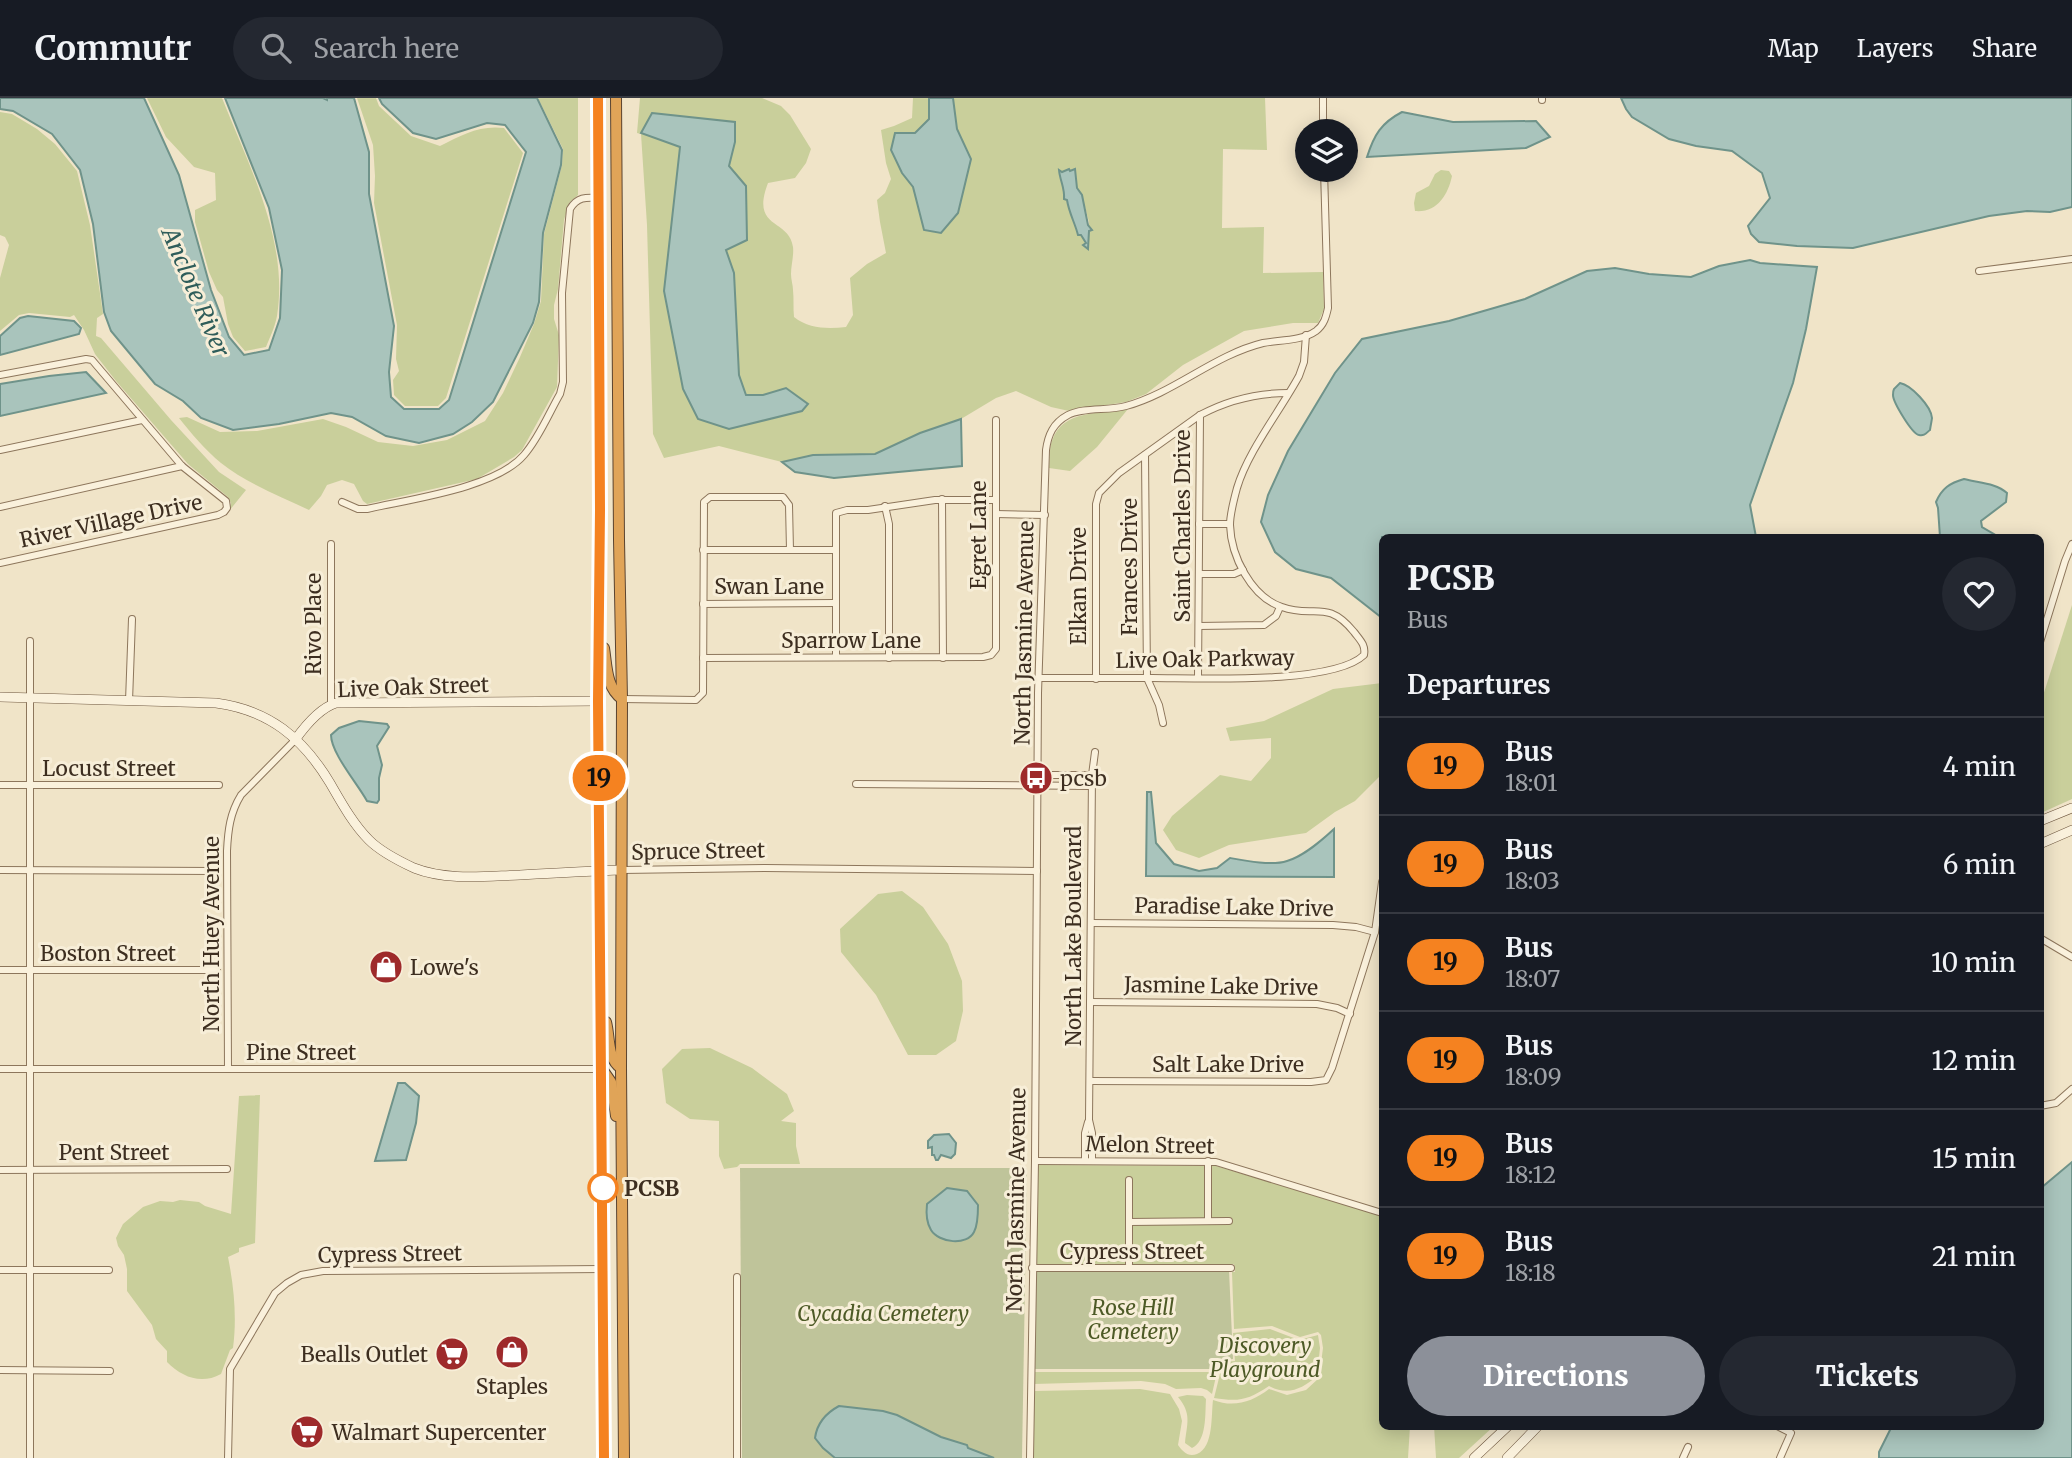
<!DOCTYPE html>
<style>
:root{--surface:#171b24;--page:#242831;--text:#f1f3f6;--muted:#9ea1a6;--line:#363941;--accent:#8c9099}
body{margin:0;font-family:Merriweather,serif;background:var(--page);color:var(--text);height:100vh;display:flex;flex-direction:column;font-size:26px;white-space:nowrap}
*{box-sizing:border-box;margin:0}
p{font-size:23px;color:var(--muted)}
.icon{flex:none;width:38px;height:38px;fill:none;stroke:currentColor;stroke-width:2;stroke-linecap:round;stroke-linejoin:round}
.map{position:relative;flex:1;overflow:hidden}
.details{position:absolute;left:1379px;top:436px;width:665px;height:896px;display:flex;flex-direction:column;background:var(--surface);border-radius:10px;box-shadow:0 4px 18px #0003}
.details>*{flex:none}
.badge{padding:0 14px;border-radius:23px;font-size:24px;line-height:46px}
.controls{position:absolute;left:1295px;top:21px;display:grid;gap:14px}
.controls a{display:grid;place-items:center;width:63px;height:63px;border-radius:50%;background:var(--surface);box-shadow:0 4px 18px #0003;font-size:35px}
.map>.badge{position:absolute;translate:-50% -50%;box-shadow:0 0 0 4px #fff}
h2{padding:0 28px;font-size:26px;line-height:63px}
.round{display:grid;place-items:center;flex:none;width:74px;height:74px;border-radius:37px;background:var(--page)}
.headline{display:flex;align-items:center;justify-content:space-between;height:119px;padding:0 28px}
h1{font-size:33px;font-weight:800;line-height:52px}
.primary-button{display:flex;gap:14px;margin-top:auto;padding:14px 28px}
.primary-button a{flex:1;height:80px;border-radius:42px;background:var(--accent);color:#fff;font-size:28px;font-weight:800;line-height:80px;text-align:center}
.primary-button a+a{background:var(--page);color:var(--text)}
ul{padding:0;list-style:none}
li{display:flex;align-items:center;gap:21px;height:98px;padding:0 28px;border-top:2px solid var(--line)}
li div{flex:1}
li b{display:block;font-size:26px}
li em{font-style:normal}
li .badge{min-width:77px;font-weight:700;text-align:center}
header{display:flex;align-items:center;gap:42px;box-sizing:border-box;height:98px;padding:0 35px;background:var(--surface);border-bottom:2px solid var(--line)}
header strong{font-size:33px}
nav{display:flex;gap:38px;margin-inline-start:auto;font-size:24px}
.search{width:490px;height:63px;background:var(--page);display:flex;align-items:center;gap:18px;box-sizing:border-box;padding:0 24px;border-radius:38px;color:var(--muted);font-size:26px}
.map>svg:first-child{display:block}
.green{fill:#c9cf9b;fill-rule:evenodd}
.cemetery{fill:#bfc49a}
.water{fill:#a9c4bc;stroke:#6f938a;stroke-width:2}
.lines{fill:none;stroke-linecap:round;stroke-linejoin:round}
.street-casing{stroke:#8d765c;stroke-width:8}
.secondary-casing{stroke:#6f573f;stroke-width:10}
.highway-casing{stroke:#5b4430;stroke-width:12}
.street{stroke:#faf1dc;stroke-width:6}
.secondary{stroke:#faf1dc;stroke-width:9}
.highway{stroke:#e0a458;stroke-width:10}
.line-casing{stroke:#fff;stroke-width:16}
.line{stroke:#f58220;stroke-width:10}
.stop-dot{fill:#fff;stroke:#f58220;stroke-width:3.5}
.labels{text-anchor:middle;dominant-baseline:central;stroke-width:6;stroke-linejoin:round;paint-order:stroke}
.street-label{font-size:21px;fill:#3d2e20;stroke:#f7eed8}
.poi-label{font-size:21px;fill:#3d2e20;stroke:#f7eed8;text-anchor:start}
.stop-label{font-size:21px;font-weight:bold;fill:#3d2e20;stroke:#f7eed8;text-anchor:start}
.park-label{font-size:21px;font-style:italic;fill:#4d5a26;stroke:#f7eed8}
.water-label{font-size:23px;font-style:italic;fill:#2f5d5a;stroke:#f7eed8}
</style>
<header>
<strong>Commutr</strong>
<div class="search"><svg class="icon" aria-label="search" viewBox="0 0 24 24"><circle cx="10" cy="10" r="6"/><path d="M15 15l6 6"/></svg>Search here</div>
<nav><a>Map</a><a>Layers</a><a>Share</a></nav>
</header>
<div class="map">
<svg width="2072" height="1360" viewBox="0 0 2072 1360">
<rect width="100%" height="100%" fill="#f0e4c8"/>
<g class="green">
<path d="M147,0h75c27,68 67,143 55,218 -2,11 -7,21 -11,31l-21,4 -12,-14 -5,-13 -5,-27 -6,-7 -8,-18 -14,-50v-12l21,-10 -1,-27 -21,-6 -28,-30z"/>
<path d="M357,0h19l3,8 32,30 29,10c22,-11 39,-21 64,-18l19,25 -77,245 -8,8h-33l-11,-11 -1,-15 6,-9 -3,-12 1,-34 -23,-122 1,-27 -2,-31z"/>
<path d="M538,0h40v97l-9,8 -5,17 -6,69 -4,16v14l5,16 -2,52 -35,63 -8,7 -37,22 -110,25 -4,-3 -9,-17 -12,-4 -15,5 -6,11 -12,14c-29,-14 -63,-27 -88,-47 -16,-13 -30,-30 -42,-45l8,-1 33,15 37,-1 66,-12 23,8 32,15 35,4 34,-6 38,-19 18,-28 17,-36 14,-33 7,-23 3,-67 18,-69 1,-16z"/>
<path d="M640,0h122l19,8 9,9 21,34 -5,14 -11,15 -27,5c-18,47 21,35 25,64 1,9 -2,18 -2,27 0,6 2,11 2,16 1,9 0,18 1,27 15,12 34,12 52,10l7,-12 -3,-37 17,-14 19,-11 -6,-31 -3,-22 8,-7 6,-14 -5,-16 -5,-33 13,-4 18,-8 1,-20h16v21l-14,14 -13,40 11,14 11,43 17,3 17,-20 13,-54 -14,-30 -4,-31h312l2,52 -44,-1 -1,79 42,-1 -1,46 60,-1 1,37 -6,14h-25l-49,8 -61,34 -37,29 -20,8 -57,9 -18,-4 -35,-16 -20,7 -35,21 -41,14 -45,21 -62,1 -31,7 -63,-16 -55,12 -11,-24 -6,-209 -6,-91 -4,-1zM651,15l84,9v20l-6,24 17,20 1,53 -21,11 8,23 5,102 7,20h17l23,-7 -88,31 -15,-30 -18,-98 15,-145zM1059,73h13l4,5 1,12 8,19 4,15v24c-11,-13 -19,-28 -22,-46l-3,-1c1,-11 -4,-17 -5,-28z"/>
<polygon points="0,14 12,16 37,31 55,46 77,73 90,127 103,216 97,220 96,238 101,240 171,322 219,374 246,392 229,413 231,405 228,399 188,366 116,283 95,256 84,232 74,217 70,219 29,215 19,217 0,233 0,180 9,147 5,139 0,137"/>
<path d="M1441,72l8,1 3,5c-4,19 -15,37 -37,35l-1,-8 2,-10 13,-7 6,-12z"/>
<path d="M1128,311l-31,38 -27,24 -21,-3c1,-9 0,-19 3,-27 11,-33 49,-26 76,-32z"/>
<polygon points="2072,507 2072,701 2041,715 2041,604"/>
<polygon points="1382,585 1382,676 1355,703 1335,714 1306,735 1229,747 1199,760 1176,752 1163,732 1172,718 1220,677 1251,683 1271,660 1271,640 1230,643 1226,630 1264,623 1333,591"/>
<polygon points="902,793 923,809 948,846 962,883 963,913 956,943 936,957 908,957 876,897 841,854 840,831 878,796"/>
<polygon points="710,950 752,970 787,996 794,1013 781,1023 796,1025 796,1048 800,1066 740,1066 737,1069 724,1071 719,1058 719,1023 690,1021 666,1005 662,971 682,951"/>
<path d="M260,997l-5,148 -16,5v4l-11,5c6,30 9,61 5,91l-3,2 -9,24c-20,11 -39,3 -54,-12v-11l-11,-12 -4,-14 -25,-34v-22l-3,-14 -6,-9 -2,-8 7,-14 20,-17 17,-6 13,1 7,-2 19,2 6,4 26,8 8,-118z"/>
<path d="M1038,1067l178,1 166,50v210h28l-2,32h-375l1,-67 106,-2 30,5 9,15 3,12 -4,24c5,7 10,12 19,9 17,-7 14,-39 16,-54 21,8 39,2 56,-11l18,6 19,-5 13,-12 4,-30 -2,-13 -3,-3 -18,5 -28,-11 -38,3 -2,-57h3l-1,-8h-198z"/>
<path d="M1270,1231l29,11 19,-5 2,13 -3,28c-15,13 -29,20 -48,10 -21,14 -30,16 -55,12l9,-36 12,-1 -2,-28z"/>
<polygon points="1034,1274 1217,1274 1212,1296 1207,1292 1201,1290 1176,1291 1165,1286 1141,1283 1034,1286"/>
<path d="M1187,1297l16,1 3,3c-1,15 1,42 -14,49l-7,-5c2,-20 7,-29 -7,-46z"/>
<polygon points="1434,1328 1494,1328 1459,1360 1436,1360"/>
</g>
<g class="cemetery">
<polygon points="740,1070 1027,1070 1022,1360 742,1360"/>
<polygon points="1036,1171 1229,1172 1233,1261 1222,1262 1219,1271 1033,1271"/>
</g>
<g class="water">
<polygon points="0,0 144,0 179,77 211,192 229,239 244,257 269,252 280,220 282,172 269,110 225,0 323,0 327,2 327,0 354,0 369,54 369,96 394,228 389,274 391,299 404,311 439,311 449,302 526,54 505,27 487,25 436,41 413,35 382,6 379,0 537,0 562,52 561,67 543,135 539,204 533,225 493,304 472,324 453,336 419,345 386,338 352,319 331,315 279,326 233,332 201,320 183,303 155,286 111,233 104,214 93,126 80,72 52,36 13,13 0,11"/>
<polygon points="929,0 953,0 957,31 971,61 958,115 941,135 924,132 913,89 902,75 891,52 895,35 915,35 929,21"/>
<polygon points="1621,0 2072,0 2072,109 2050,114 2027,113 1989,118 1853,150 1797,148 1759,144 1751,136 1748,128 1770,100 1762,75 1732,53 1696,48 1669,41 1632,19 1626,11"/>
<path d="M1402,14l51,10 83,-1 14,16 -24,11 -159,9c7,-22 14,-34 35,-45z"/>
<polygon points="652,15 735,24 735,44 729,68 746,88 747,142 726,152 734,175 739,277 746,297 763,297 786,290 808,306 802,313 729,331 698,321 683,291 664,193 680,49 641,35"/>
<path d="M1069,71l1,2 5,-2 2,19 5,7 6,30 4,5 -3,1 -1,18 -5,-4 3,-2 -5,-8h-3c-3,-12 -9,-22 -11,-35l-3,-1c1,-11 -4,-18 -5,-29l3,2z"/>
<polygon points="1750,162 1760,165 1817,169 1806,231 1793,285 1750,407 1756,439 1382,439 1382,520 1331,480 1296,471 1275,454 1261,424 1268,397 1288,353 1335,275 1362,241 1449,223 1525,201 1587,173 1615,170 1649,176 1691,179 1719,168"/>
<polygon points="28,218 74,223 81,230 79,236 0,257 0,238 20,220"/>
<polygon points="86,274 106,295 0,318 0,286 49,278"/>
<path d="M1900,285c11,2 31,23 32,35 0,1 -2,11 -2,12 -4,3 -5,6 -11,5 -7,-1 -26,-33 -26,-40 0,-2 0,-4 1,-6z"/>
<polygon points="961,321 962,368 834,380 795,374 782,364 813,357 875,356 920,335"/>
<path d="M1964,381c15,4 32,4 43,14l-1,9 -25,19 1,6 17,10h-59l-2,-29 -2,-6c6,-14 14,-19 28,-23z"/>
<path d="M359,623l28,3 2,3 -12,19 5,19 -3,13v22l-2,3 -10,-2c-10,-18 -36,-48 -36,-66l8,-7z"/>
<path d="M1147,694h4l5,51 18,21 25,7 18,-3 13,-10c16,3 42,8 57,3 17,-5 34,-20 47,-32v48l-188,-1z"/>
<polygon points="398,985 405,985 419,998 416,1025 406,1062 375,1063"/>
<polygon points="949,1036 956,1045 955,1056 951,1060 941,1057 938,1062 936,1062 934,1057 932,1057 932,1049 928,1050 928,1043 934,1037"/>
<polygon points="2072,1064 2072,1360 1879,1360 1879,1354 1892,1328 2040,1328 2041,1090"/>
<path d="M947,1090l20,3 11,14c0,8 0,20 -4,27 -7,14 -35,11 -43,-2 -5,-8 -5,-17 -4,-26z"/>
<path d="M839,1308l44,5 14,4 44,22 26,8 1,3 26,10h-159l-12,-10 -8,-10c2,-15 11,-25 24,-32z"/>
</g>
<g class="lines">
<defs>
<g id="street">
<polyline points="1323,0 1323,33"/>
<polyline points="1542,2 1542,0"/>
<polyline points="1979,173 2072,161"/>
<polyline points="0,277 86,261 92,262 182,368 226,403 227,410 224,414 218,417 0,465"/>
<polyline points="0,352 142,322"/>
<polyline points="1145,357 1147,580 1159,607 1163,625"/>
<polyline points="942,401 943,560"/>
<path d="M342,404l16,7h9c43,-10 129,-21 157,-54 15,-17 25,-42 36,-61l3,-12 -1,-89 8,-84c7,-12 16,-12 28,-11"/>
<polyline points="885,408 889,426 889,560"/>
<polyline points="0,409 182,368"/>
<polyline points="996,416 1045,417"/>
<polyline points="1199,426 1230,426"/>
<polyline points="331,446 331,606"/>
<polyline points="703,452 836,452"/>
<polyline points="1199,476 1234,476 1243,472"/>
<polyline points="703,506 835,505"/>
<polyline points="1199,528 1264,527 1276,518 1280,509"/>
<polyline points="2040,544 2065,463 2072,446"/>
<polyline points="836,559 836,415 847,412 868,412 935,402 996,402"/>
<polyline points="703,560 983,559 991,557 996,551 996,322"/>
<path d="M1039,580c38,0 75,0 113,0 45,0 181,7 212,-23 2,-10 -4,-15 -10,-23 -28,-34 -40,-13 -72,-25 -31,-10 -51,-51 -52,-82 0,-11 4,-26 7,-37 11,-37 43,-77 62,-112l5,-14 2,-27"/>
<polyline points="1198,580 1200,317"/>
<path d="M1096,581v-175l3,-11 20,-20 81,-58c28,-15 56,-22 88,-22"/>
<polyline points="622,601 696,602 703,595 704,404 710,399 783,399 789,407 790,452"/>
<polyline points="129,603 132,521"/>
<polyline points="1038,677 1092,677"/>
<polyline points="856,686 1092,688"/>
<polyline points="0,687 219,687"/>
<polyline points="0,772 216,773"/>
<polyline points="622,772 765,770 1037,773"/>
<polyline points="1091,825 1333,827 1356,829 1375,834"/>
<polyline points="2040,840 2072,859"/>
<polyline points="0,872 217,872"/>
<polyline points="1090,904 1317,906 1337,910 1350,916"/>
<polyline points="0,971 602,971"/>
<path d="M228,971l-1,-218c1,-21 3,-38 14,-56l54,-55"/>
<polyline points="1090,983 1311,984 1326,982 1332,970 1375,834 1382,784"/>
<polyline points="2040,1008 2056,1005 2072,991"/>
<polyline points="1035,1063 1216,1064 1382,1115"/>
<polyline points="1085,1063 1085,1035 1088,1024"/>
<polyline points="1092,1063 1092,1035 1089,1022 1092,677 1095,654"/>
<polyline points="1208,1063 1208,1123"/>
<polyline points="0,1072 227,1071"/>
<polyline points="1129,1124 1229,1123"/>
<polyline points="1129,1166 1129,1082"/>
<polyline points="1032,1170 1231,1170"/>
<polyline points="0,1172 109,1172"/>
<polyline points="0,1272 110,1273"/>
<polyline points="1777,1328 1791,1335 1780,1360"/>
<polyline points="30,1360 30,543"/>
<polyline points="228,1360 230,1271 275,1195 287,1185 301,1177 323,1173 603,1171"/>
<polyline points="737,1360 737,1179"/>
<path d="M1030,1360l5,-297 3,-468 8,-243c2,-15 7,-27 22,-35 16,-8 40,-4 58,-9 48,-13 88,-51 137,-63 16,-3 39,-2 53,-12 8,-6 10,-14 12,-23l-4,-138"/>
<polyline points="1683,1360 1688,1349"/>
</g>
<g id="secondary">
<path d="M0,599l216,6c53,7 87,35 114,80 11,19 23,41 39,57 12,12 30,21 45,28 33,13 72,8 106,7 34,-2 68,-4 102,-5"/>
<path d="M295,642c10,-14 25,-32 41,-37l262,-2"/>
<polyline points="2040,723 2072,710"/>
<polyline points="2040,746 2072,732"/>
<polyline points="1474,1360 1508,1328"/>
<polyline points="1507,1360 1538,1328"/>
</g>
<g id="highway">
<polyline points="598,0 600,440 598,603 604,1360"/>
<polyline points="616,0 619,442 622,601 621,970 624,1360"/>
<path d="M604,550c3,19 2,39 18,51"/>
<path d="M606,924c4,15 1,37 15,46"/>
<polyline points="602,971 611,984 616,1018"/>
</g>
</defs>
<use href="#street" class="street-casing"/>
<use href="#secondary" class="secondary-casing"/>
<use href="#highway" class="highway-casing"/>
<use href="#street" class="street"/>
<use href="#secondary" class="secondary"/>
<use href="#highway" class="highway"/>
</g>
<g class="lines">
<defs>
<polyline id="line" points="598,0 600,412 598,603 604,1360"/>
</defs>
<use href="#line" class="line-casing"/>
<use href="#line" class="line"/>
</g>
<defs>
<symbol id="bus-disc" viewBox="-11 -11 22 22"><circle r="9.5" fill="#9e2a2b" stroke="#f7eed8"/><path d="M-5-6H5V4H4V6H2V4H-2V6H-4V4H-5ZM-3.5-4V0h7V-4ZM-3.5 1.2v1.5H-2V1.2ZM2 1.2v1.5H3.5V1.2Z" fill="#fff"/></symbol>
<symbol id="shop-disc" viewBox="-11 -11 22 22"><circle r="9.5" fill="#9e2a2b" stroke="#f7eed8"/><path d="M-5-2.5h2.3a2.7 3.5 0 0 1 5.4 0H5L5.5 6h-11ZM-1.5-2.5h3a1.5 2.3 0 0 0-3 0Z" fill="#fff"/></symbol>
<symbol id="supermarket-disc" viewBox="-11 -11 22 22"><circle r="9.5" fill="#9e2a2b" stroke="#f7eed8"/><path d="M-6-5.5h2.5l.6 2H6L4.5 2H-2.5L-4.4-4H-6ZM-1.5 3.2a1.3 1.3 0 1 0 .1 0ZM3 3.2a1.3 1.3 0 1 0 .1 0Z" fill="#fff"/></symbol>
</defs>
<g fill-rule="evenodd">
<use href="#bus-disc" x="1017" y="661" width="38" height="38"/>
<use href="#shop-disc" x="367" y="850" width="38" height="38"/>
<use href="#shop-disc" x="493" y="1235" width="38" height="38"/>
<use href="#supermarket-disc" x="433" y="1237" width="38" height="38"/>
<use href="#supermarket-disc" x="288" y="1315" width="38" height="38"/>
</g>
<circle class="stop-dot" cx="603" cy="1090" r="14"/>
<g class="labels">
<g class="street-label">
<text transform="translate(111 423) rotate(-12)">River Village Drive</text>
<text transform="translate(1182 428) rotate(-90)">Saint Charles Drive</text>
<text transform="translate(978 437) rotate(-90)">Egret Lane</text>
<text transform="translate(1129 469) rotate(-90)">Frances Drive</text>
<text x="769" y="488">Swan Lane</text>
<text transform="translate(1078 488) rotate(-90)">Elkan Drive</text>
<text transform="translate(313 526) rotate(-90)">Rivo Place</text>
<text transform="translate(1024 535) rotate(-89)">North Jasmine Avenue</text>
<text x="851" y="542">Sparrow Lane</text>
<text transform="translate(1205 561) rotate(-1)">Live Oak Parkway</text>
<text transform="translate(413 589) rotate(-2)">Live Oak Street</text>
<text x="109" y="670">Locust Street</text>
<text transform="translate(698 753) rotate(-1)">Spruce Street</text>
<text transform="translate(1234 809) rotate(1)">Paradise Lake Drive</text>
<text transform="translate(211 836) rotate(-90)">North Huey Avenue</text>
<text transform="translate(1073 838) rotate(-90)">North Lake Boulevard</text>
<text x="108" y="855">Boston Street</text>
<text transform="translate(1221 888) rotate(1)">Jasmine Lake Drive</text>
<text x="301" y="954">Pine Street</text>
<text x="1228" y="966">Salt Lake Drive</text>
<text transform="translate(1150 1047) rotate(1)">Melon Street</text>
<text x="114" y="1054">Pent Street</text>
<text transform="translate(1016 1102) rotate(-89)">North Jasmine Avenue</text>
<text x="1132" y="1153">Cypress Street</text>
<text transform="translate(390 1156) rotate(-1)">Cypress Street</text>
</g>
<g class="poi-label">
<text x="1060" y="680">pcsb</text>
<text x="410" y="869">Lowe's</text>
<text x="428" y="1256" text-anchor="end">Bealls Outlet</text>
<text x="512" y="1288" text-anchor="middle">Staples</text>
<text x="332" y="1334">Walmart Supercenter</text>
</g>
<g class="stop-label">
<text x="624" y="1090">PCSB</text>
</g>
<g class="park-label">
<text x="1133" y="1209">Rose Hill<tspan x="1133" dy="24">Cemetery</tspan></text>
<text x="883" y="1215">Cycadia Cemetery</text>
<text x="1265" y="1247">Discovery<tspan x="1265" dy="24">Playground</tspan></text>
</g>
<g class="water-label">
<text transform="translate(196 194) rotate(67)">Anclote River</text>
</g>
</g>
</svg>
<div class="controls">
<a><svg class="icon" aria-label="layers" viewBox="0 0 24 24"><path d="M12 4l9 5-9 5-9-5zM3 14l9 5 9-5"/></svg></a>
</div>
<b class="badge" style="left:599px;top:680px;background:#f58220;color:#111">19</b>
<section class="details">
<div class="headline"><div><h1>PCSB</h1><p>Bus</p></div><a class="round"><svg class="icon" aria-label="heart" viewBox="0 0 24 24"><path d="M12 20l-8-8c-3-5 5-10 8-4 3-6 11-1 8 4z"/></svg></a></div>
<h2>Departures</h2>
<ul>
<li><span class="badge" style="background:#f58220;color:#111">19</span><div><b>Bus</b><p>18:01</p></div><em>4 min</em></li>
<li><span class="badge" style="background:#f58220;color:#111">19</span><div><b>Bus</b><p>18:03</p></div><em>6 min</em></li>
<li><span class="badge" style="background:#f58220;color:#111">19</span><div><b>Bus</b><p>18:07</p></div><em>10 min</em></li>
<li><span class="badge" style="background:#f58220;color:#111">19</span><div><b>Bus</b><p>18:09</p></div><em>12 min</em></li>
<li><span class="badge" style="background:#f58220;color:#111">19</span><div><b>Bus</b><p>18:12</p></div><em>15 min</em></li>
<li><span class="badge" style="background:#f58220;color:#111">19</span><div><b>Bus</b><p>18:18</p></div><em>21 min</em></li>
</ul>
<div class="primary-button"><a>Directions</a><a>Tickets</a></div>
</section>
</div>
